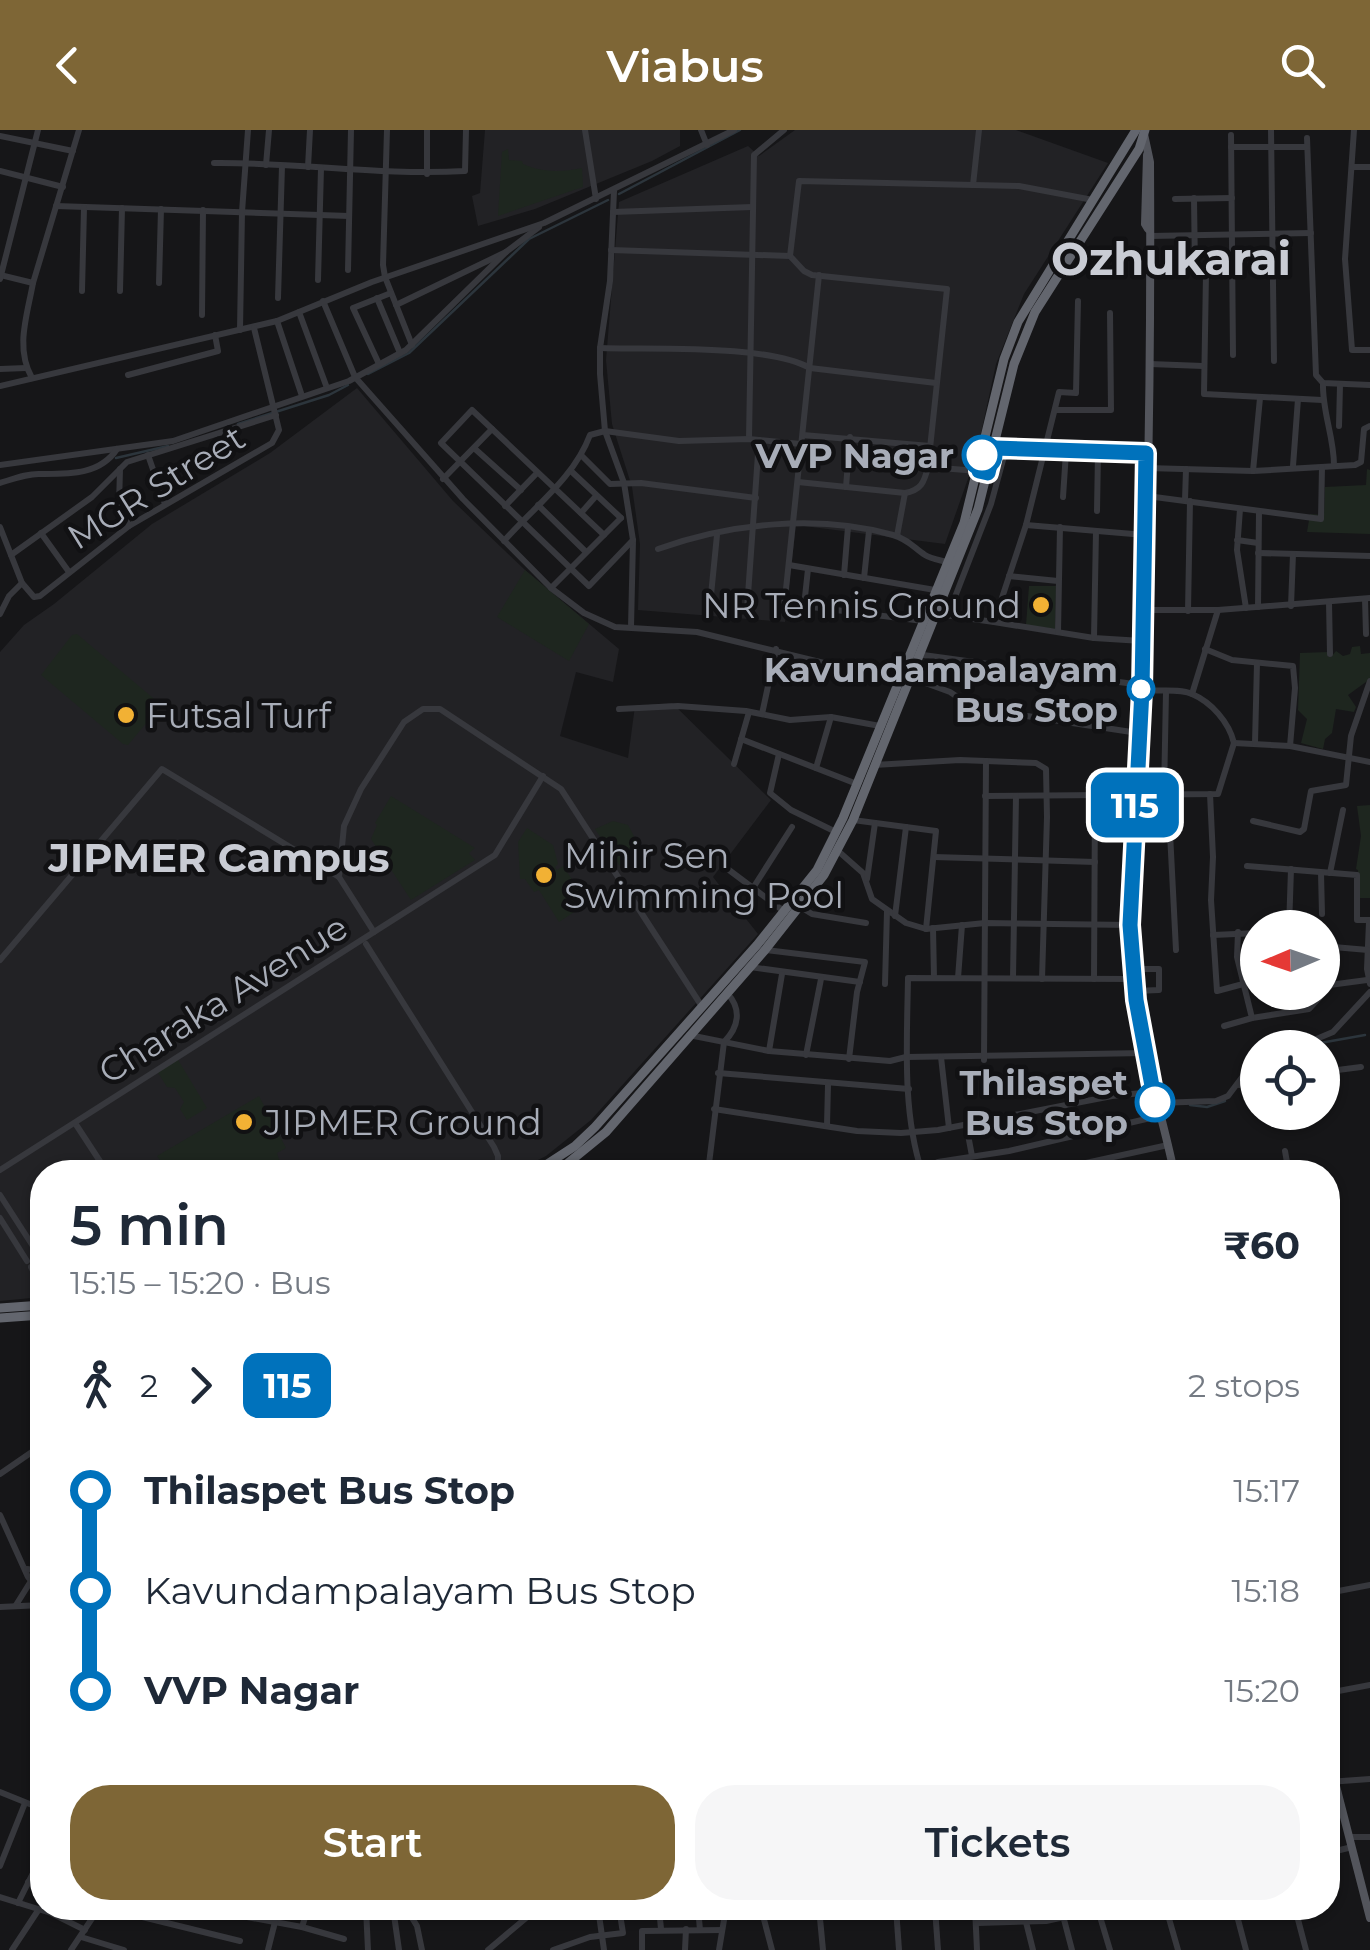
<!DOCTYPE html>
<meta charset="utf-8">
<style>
:root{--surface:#fff;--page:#f6f6f7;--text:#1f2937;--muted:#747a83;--accent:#7e6636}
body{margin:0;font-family:Montserrat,sans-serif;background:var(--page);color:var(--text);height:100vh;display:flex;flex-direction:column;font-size:38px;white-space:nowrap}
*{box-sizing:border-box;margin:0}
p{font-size:32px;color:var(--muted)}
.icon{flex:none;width:55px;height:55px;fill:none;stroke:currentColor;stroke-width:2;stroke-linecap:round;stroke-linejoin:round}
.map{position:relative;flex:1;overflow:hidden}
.sheet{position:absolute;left:30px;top:1030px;width:1310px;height:760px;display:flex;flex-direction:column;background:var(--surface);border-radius:40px;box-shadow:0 2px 8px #0004}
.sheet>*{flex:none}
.badge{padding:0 20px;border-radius:15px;font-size:35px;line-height:65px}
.needle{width:65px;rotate:268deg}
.buttons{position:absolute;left:1240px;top:780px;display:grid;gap:20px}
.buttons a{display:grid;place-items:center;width:100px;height:100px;border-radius:50%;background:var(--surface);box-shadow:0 2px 8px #0004;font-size:50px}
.map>.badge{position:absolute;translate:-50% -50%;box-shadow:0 0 0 5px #fff}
.legs{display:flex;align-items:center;gap:15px;height:110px;padding:0 40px;font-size:32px}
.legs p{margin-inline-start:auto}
.overview{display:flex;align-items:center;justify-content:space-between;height:170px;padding:0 40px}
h1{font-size:55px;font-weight:600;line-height:75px}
.action{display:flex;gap:20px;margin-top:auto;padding:20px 40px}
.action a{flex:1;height:115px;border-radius:40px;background:var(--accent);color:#fff;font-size:40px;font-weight:600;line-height:115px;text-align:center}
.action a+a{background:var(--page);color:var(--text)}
ul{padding:0 40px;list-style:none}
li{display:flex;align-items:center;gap:35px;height:100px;font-size:38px}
li i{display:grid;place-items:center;width:15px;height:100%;margin:0 12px;background:currentColor}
li i::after{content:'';width:25px;height:25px;margin:-12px;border:8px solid;border-radius:50%;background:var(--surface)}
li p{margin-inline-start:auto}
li:first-child i{background:linear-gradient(#0000 50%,currentColor 0)}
li:last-child i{background:linear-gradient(currentColor 50%,#0000 0)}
header{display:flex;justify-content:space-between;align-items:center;height:130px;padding:0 40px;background:var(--accent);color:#fff;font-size:45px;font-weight:600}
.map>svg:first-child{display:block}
.built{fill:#222225}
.green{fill:#1e261f}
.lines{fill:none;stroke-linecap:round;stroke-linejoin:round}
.stream{stroke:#2c353c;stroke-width:2.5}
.minor{stroke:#37383d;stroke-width:6}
.major{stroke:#53555c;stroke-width:8}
.highway{stroke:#63666e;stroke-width:9}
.line-1-casing{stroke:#fff;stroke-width:22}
.line-1{stroke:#0072bc;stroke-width:15}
.stop-1-dot{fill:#fff;stroke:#0072bc;stroke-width:5}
.poi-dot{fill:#f2b134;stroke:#111113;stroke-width:4}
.labels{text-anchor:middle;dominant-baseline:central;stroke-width:9;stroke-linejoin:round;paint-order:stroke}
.stop-label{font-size:35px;font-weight:bold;fill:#a8adb8;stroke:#111113;text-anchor:end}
.street-label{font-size:35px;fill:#a8adb8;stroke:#111113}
.poi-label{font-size:35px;fill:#a8adb8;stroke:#111113;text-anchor:start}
.quarter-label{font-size:40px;font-weight:bold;fill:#c9ccd4;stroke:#111113}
.district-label{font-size:45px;font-weight:bold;fill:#c9ccd4;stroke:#111113}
</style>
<header><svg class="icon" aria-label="back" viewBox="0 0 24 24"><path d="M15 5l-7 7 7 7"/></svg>Viabus<svg class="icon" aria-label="search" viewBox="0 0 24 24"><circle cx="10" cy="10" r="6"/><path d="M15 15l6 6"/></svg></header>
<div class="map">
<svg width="1370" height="1820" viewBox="0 0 1370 1820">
<rect width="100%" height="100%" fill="#161618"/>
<g class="built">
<polygon points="485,0 680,0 680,16 652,31 535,79 478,96 472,66 480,63"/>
<polygon points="795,0 1016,0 1108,33 1024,164 996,234 976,326 945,414 796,395 785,492 638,480 640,414 632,357 612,294 606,230 619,72 748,16 759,26"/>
<polygon points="357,258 453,371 525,440 619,519 613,552 576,542 560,606 628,628 635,576 672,573 771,670 713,747 758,804 591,990 546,1026 514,1042 42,1042 42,1167 0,1171 0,522 24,495 54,474 152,394 270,323"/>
</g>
<g class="green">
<path d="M508,19l1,11 13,1 1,3c20,9 39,8 59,4l1,19 -85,29 4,-64z"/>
<polygon points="1367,339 1370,340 1370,404 1307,402 1310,384 1324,385 1325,357 1366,355"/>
<polygon points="525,440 589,494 569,531 497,487"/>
<polygon points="1029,456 1056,456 1055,499 1026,495"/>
<polygon points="77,504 159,573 158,579 128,615 123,614 41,545 72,505"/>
<polygon points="1360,516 1361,524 1370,523 1370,549 1348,565 1356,577 1354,582 1336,579 1332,603 1325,609 1323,619 1301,613 1307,589 1298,580 1300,523 1328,522 1328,527 1331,527 1336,521 1343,526 1350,524 1352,517"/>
<polygon points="391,666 475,718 469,723 475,730 411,770 371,709 377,695 375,693"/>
<polygon points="1370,675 1370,768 1359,768 1358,740 1356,739 1361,706 1357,676"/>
<polygon points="613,691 628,695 636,710 632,727 620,736 595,699"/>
<polygon points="527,698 553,715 558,734 555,737 557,740 563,736 588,773 559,792 539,760 534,762 525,749 520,749 518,712"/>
<polygon points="177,928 207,978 187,990 180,979 184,972 175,958 167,957 157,941"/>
<polygon points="259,966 286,1018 277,1023 283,1042 168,1042 157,1026"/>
</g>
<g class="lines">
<g class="stream">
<polyline points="619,64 740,0"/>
<polyline points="368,244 409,223 529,109 608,70"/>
<polyline points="238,294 329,265 348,255"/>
<polyline points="116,328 168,316"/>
<polyline points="1309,915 1365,905"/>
<polyline points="1190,975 1207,977 1225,971"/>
</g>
<g class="minor">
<polyline points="387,0 383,135 385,147 412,215"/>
<polyline points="585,0 596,69"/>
<polyline points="701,0 707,15"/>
<polyline points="1271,0 1274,231"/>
<polyline points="1354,0 1345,129 1352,220 1370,220"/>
<polyline points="1231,5 1233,225"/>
<polyline points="0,6 73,21"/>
<polyline points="1307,8 1316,245 1323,253 1370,255"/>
<polyline points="1231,17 1307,17"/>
<path d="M214,33c83,-1 167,13 251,8l1,-41"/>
<polyline points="266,35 269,0"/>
<polyline points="308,37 310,0"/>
<polyline points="1352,37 1370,37"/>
<polyline points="0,41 63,57"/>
<polyline points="427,44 427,0"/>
<polyline points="973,55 979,0"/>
<polyline points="614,61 610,151 600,218 600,244 605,301 624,353 633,410 631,497"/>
<polyline points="1194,68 1195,140"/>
<polyline points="1175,69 1232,68"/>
<polyline points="56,76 349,86"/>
<polyline points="613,82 752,77"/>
<polyline points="1150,106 1311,103"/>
<polyline points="611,120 790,126 804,141 812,145 947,159 928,337 978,341"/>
<polyline points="790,126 799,51 1019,56 1093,70"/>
<polyline points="348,140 351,0"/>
<polyline points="1206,143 1204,264 1322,270"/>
<polyline points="0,145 33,153 79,0"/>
<polyline points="0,149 38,0"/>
<polyline points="318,150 321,38"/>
<polyline points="159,153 161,79"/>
<polyline points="82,161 84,78"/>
<polyline points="120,161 122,78"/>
<polyline points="278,168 282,36"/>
<polyline points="377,168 400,223"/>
<polyline points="323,171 355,247 463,369 551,458 584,483 615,497 697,502 898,551"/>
<polyline points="396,175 506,122 539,97"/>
<polyline points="299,182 327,258"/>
<polyline points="202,185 203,80"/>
<polyline points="277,191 302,266"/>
<polyline points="240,200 242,82 248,0"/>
<path d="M600,218c52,2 167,-4 210,20l126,15"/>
<polyline points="379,234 353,178 391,163"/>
<polyline points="1150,234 1203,236"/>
<polyline points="0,239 26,238"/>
<polyline points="128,245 218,221 215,205"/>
<path d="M32,248c-17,-30 -5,-62 1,-95"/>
<path d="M1323,253c-1,28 11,54 11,82"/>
<polyline points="0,256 277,191 372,152 544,93 734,0"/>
<polyline points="1055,280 1111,280 1110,183"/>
<polyline points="1339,296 1340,255"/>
<polyline points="803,305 930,316"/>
<polyline points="749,309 754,25 784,0"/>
<polyline points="474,318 521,360"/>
<polyline points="994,318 1146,323"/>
<polyline points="148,325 165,374"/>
<polyline points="582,326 610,354 641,353 756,368"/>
<polyline points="0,335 173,311 349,251 406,220 506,122"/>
<polyline points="1293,336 1298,269"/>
<polyline points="1147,338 1253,341 1355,335 1361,332 1364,299 1370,296"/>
<polyline points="120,339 119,375 129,396"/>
<polyline points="571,341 621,388"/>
<polyline points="1253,341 1260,268"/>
<polyline points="443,349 492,299"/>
<path d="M798,352l107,11c16,-3 19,-10 23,-26"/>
<path d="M0,353c13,-4 28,-10 41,-9 28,0 59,1 76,-25"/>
<polyline points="846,357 850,307"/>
<polyline points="1147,366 1321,389 1322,337"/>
<polyline points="1063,367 1066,322"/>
<polyline points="1185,370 1186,339"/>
<polyline points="538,375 586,422"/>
<polyline points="505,376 537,343"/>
<polyline points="1240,379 1237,420 1246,478"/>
<polyline points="1097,381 1098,323"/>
<polyline points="581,383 596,366"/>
<polyline points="1026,395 1145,405"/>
<polyline points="0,397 22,453 34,467 40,466 129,396 272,313 279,300 254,198"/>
<polyline points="41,403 69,442"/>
<polyline points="604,405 472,280 441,313 589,456 633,410"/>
<polyline points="897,406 905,363"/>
<polyline points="1237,410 1258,413"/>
<path d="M504,411c30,-34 70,-63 86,-106l15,-4 74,10 70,-2 52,5"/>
<path d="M658,419c73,-26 160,-35 235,-14 15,4 21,13 32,20 6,4 15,5 22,7"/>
<polyline points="1258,423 1370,426"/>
<polyline points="11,425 92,367 127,332 276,285"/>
<polyline points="789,435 935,460"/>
<polyline points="808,439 804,476 923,491"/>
<polyline points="844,445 848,397"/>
<polyline points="1009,446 1058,451"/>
<polyline points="864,448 869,401"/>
<polyline points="551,458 621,388"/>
<polyline points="1365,469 1366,504"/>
<polyline points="1329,472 1330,524"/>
<polyline points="710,475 717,405"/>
<polyline points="1291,476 1293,424"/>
<polyline points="1258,477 1259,382"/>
<polyline points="784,478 819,145"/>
<polyline points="747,479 759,310"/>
<polyline points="1143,480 1218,480 1370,468"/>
<polyline points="1188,481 1190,371"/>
<polyline points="0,484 9,466 22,453"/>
<polyline points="948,485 991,374 1006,319"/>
<polyline points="936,487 937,484 994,492 1026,395 1059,262 1076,263 1078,171"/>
<polyline points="994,492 1094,508 1142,511"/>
<polyline points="1058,502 1060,397"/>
<polyline points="1094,508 1096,401"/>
<polyline points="1205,519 1232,530 1293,536 1295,558 1290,616"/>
<polyline points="916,524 1141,555"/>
<polyline points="909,547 950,562 974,578 1138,603"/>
<path d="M1141,560c15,2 38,-2 51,4 19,8 37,28 42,49"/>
<polyline points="1192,564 1218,480"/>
<polyline points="619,579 678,576 746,581 790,590 831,587 880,596"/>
<polyline points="762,584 776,519"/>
<polyline points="741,609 857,654"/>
<polyline points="1234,613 1290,616 1370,632"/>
<polyline points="1255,613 1257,533"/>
<polyline points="779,624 770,663 791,680 836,702"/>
<polyline points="734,634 749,582"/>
<polyline points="874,635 960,630 1036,633 1046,639 1047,687 1042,849"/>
<polyline points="816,638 831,587"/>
<polyline points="1164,664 1166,562"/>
<polyline points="1168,664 1176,820"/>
<polyline points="1210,664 1213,727 1211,770 1217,861 1258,850"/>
<polyline points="985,666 1218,664 1234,613"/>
<polyline points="853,690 936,701 926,799"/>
<polyline points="1253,691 1300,702 1304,699 1311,661 1346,655 1351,606 1370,551"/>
<polyline points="837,720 863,743 872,769 906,793 926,799 985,793 1131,795"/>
<polyline points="934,727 1095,732"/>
<polyline points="1247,736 1357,745 1357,790 1370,790"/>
<polyline points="725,737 753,758"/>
<polyline points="1321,743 1322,784"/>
<polyline points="1330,743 1343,680"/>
<polyline points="339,747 344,696 361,659 404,592 423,579 440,579 561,659 701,875"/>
<polyline points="867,749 875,693"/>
<polyline points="799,776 812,784 866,793"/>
<polyline points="785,782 753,758 792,697"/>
<polyline points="895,786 906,697"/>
<polyline points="1369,792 1367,839 1370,854"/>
<polyline points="933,798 934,848"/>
<polyline points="1289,798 1291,739"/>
<polyline points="1213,805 1258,803"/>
<polyline points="366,814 494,1017 498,1026 498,1042"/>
<polyline points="1322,816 1368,820"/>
<polyline points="766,820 865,832 857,862 849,929"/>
<polyline points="0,830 162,639 339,747 374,802"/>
<polyline points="750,837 860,852"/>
<polyline points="1133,839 1159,839 1159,860 1135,861"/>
<polyline points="958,848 962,795"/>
<polyline points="1013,848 1016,666"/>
<polyline points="1094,849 1095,666"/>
<polyline points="885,854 887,781"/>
<polyline points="1322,856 1367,850"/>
<polyline points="1252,888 1309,879 1331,855"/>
<polyline points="1224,896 1252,888 1237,827 1238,802"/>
<polyline points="689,905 769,921 890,931 906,927 1145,923"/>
<polyline points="1295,918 1333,902 1370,862"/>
<polyline points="769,921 782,844"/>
<polyline points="806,925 821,849"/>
<polyline points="941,927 949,998"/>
<polyline points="984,930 986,631"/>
<polyline points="1322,942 1361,937"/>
<polyline points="718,943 909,959"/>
<polyline points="1239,955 1258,951"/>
<polyline points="1156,973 1216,971 1228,966 1252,934 1258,931"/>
<polyline points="714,979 857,1001 901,1003 938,1000 1112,966 1152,962"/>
<polyline points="75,993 107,1042"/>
<polyline points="966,994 972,1026"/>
<polyline points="827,995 828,955"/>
<polyline points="1285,1021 1288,1038"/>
<polyline points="0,1040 495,725 543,646"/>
<path d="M708,1042l16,-130c15,-15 18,-33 3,-49"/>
<polyline points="915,1042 938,1032 1009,1021 1159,986"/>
<path d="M922,1042c-20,-60 -15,-130 -14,-194l225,1"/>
<polyline points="1045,1042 1168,1015"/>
<polyline points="0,1065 38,1124"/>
<polyline points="0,1088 27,1131"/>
<polyline points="41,1130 42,1132"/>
<polyline points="31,1137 40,1154 36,1175"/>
<polyline points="0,1344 42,1315"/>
<polyline points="0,1385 28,1447 42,1465"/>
<polyline points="27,1439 35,1440 42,1450"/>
<polyline points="1328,1463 1370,1455"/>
<polyline points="16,1475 31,1451"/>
<polyline points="0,1477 42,1475"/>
<polyline points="1328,1563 1370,1555"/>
<polyline points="1328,1652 1370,1649"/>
<polyline points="0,1662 42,1679"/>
<polyline points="1328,1673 1341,1673"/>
<polyline points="1350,1707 1370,1707"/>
<polyline points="1328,1723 1352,1717"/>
<polyline points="0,1736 25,1673"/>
<polyline points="28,1752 42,1760"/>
<polyline points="0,1767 51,1783 85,1800"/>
<polyline points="18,1773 42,1725"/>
<polyline points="84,1778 95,1783"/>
<polyline points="106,1778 240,1811"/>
<polyline points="198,1778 302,1797 344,1809"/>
<polyline points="366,1778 368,1820"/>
<polyline points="393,1778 399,1820"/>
<polyline points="406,1778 417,1796 422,1820"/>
<polyline points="598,1778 604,1820"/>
<polyline points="659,1778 661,1799"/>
<polyline points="698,1778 700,1800"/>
<polyline points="761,1778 772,1820"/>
<polyline points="819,1778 823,1820"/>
<polyline points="896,1778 899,1820"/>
<polyline points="935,1778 938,1820"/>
<polyline points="975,1778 977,1820"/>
<polyline points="1061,1778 1072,1820"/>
<polyline points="1166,1778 1178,1820"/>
<polyline points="1235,1778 1246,1820"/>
<polyline points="1295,1778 1306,1820"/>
<polyline points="1098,1780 1110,1820"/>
<polyline points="764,1785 826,1778"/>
<polyline points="245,1787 247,1778"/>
<polyline points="1026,1792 1033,1820"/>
<polyline points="977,1793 1046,1791 1106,1778"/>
<polyline points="302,1797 308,1778"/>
<polyline points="81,1807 124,1820"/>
<polyline points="12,1820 39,1779"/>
<polyline points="71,1820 99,1778"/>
<polyline points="268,1820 275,1792"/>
<polyline points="488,1820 538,1778"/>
<polyline points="553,1820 590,1807 623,1803 619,1778"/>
<polyline points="642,1820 642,1801 722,1800"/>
<polyline points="685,1820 686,1799"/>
<polyline points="719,1820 726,1778"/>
</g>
<g class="major">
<path d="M1144,4l6,28c1,175 -1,355 -9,530 -4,100 -17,203 -6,303 7,61 27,118 39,177"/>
<polyline points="1147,25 1145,94 1148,99"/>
<polyline points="1328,1625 1370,1788"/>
</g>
<g class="highway">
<polyline points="535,1042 575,1016 595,997 757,815 817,740 843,688 964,393 1004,229 1018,192 1136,0"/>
<polyline points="557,1042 606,1002 765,820 824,745 853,690 978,379 1014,234 1035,182 1139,19 1145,0"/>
<polyline points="0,1178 42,1175"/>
<polyline points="0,1188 42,1185"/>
</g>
</g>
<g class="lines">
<defs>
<polyline id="line-1" points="982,325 979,341 988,343 994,318 1146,323 1142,560 1130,795 1136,870 1155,972"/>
</defs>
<use href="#line-1" class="line-1-casing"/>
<use href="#line-1" class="line-1"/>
</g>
<g class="stop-1-dot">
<circle cx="982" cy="325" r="18"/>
<circle cx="1141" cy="559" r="12"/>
<circle cx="1155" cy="972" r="18"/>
</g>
<g class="poi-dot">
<circle cx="1041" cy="475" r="10"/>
<circle cx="126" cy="585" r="10"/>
<circle cx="544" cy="745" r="10"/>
<circle cx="244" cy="992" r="10"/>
</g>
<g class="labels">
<g class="stop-label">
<text x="954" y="325">VVP Nagar</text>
<text x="1118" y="539">Kavundampalayam<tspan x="1118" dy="40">Bus Stop</tspan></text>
<text x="1128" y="952">Thilaspet<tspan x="1128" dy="40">Bus Stop</tspan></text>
</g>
<g class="street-label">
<text transform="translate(156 357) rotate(-32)">MGR Street</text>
<text transform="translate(223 869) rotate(-32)">Charaka Avenue</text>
</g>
<g class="poi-label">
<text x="1021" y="475" text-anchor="end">NR Tennis Ground</text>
<text x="146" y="585">Futsal Turf</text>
<text x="564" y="725">Mihir Sen<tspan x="564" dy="40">Swimming Pool</tspan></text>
<text x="264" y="992">JIPMER Ground</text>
</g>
<g class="quarter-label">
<text x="219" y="727">JIPMER Campus</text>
</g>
<g class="district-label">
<text x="1171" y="128">Ozhukarai</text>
</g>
</g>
</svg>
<div class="buttons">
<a><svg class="needle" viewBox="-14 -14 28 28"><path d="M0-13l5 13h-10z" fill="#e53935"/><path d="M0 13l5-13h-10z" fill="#747a83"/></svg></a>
<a><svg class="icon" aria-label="locate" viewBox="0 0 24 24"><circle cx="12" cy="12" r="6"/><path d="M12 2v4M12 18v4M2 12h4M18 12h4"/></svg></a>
</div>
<b class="badge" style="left:1135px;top:675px;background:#0072bc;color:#fff">115</b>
<section class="sheet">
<div class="overview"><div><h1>5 min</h1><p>15:15 – 15:20 · Bus</p></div><b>₹60</b></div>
<div class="legs"><svg class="icon" aria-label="walk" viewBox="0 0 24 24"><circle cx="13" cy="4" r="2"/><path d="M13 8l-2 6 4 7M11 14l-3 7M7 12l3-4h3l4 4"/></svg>2<svg class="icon" aria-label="forward" viewBox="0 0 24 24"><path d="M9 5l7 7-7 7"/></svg><b class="badge" style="background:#0072bc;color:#fff">115</b><p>2 stops</p></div>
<ul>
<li><i style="color:#0072bc"></i><b>Thilaspet Bus Stop</b><p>15:17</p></li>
<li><i style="color:#0072bc"></i><span>Kavundampalayam Bus Stop</span><p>15:18</p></li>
<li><i style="color:#0072bc"></i><b>VVP Nagar</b><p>15:20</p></li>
</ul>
<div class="action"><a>Start</a><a>Tickets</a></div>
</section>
</div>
